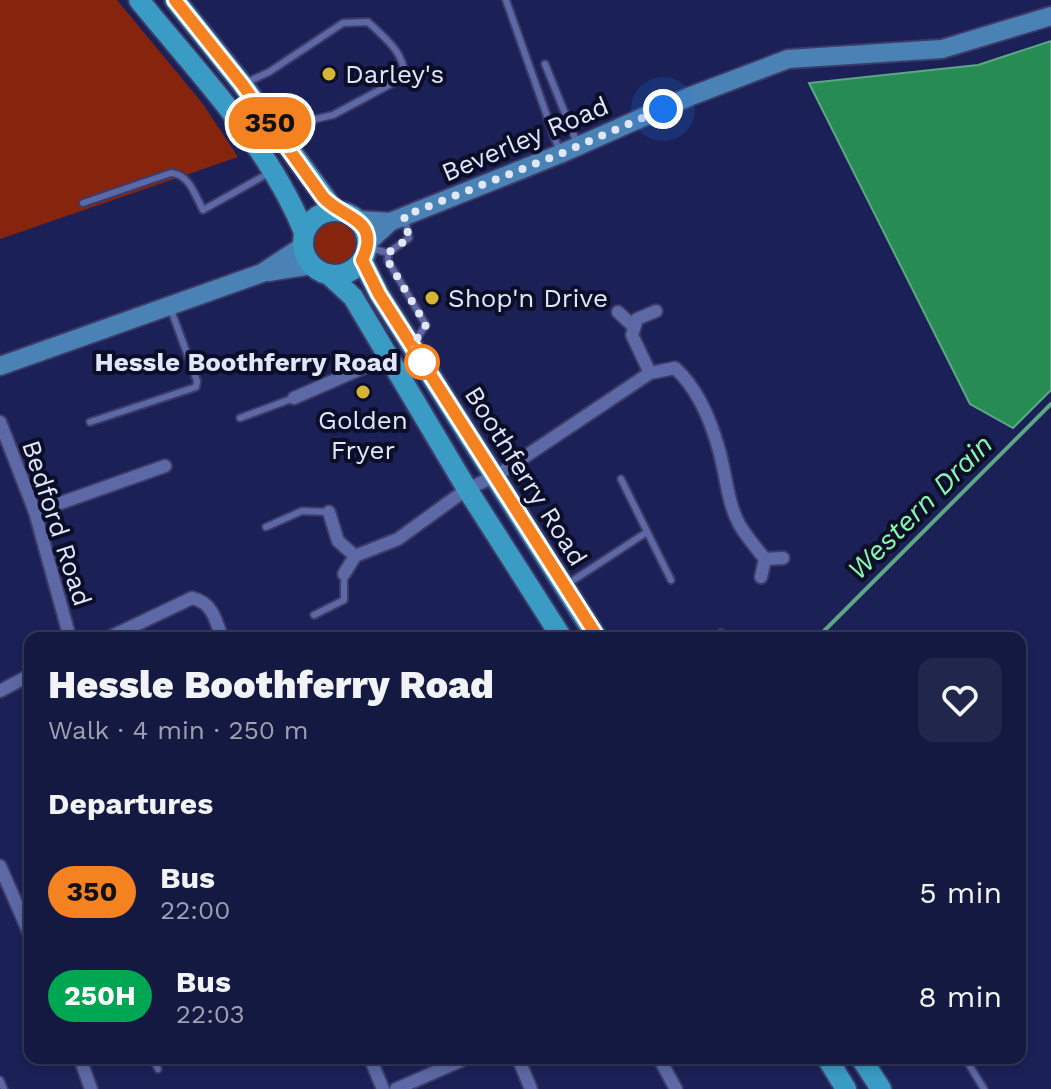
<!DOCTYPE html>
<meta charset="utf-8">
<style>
:root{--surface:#141941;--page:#21264c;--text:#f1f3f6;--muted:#9da0b1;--line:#33385a}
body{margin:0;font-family:"Work Sans",sans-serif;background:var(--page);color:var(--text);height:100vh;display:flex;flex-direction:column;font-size:30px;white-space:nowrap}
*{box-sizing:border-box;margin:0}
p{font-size:26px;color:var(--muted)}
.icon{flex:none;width:44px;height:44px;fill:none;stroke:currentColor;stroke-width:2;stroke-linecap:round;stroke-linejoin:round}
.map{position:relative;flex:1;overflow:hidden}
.details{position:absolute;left:24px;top:632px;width:1002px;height:432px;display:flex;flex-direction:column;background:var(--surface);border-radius:16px;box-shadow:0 4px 12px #0003,0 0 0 2px var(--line)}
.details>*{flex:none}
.badge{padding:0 16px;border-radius:26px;font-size:28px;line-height:52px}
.you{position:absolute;width:40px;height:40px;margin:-20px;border:6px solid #fff;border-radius:50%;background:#1a73e8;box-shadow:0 0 0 12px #1a73e833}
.map>.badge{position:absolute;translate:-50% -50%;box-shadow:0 0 0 4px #fff}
h2{padding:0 24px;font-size:30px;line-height:72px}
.round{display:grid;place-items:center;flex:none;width:84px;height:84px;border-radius:16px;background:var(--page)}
.overview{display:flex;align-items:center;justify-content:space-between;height:136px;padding:0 24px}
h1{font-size:38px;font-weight:800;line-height:60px}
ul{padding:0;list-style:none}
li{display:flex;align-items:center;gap:24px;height:104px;padding:0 24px}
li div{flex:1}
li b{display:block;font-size:30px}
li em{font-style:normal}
li .badge{min-width:88px;font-weight:700;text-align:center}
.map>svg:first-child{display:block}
.green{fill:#86240d}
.water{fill:#268c53;stroke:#5ea785;stroke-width:2}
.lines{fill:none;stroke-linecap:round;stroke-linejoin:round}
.stream{stroke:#5ea785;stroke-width:4}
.lane-casing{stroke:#3d3b68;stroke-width:10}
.street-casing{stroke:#3d3b68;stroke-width:16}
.secondary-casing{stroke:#3d3b68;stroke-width:22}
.primary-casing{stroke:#3d3b68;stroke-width:24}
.lane{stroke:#5c69a6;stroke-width:6}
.street{stroke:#5c69a6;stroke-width:12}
.secondary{stroke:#4b82b5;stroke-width:18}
.primary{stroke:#3a9bc4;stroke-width:20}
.line-casing{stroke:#fff;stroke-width:18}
.line{stroke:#f58220;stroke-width:12}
.walk{stroke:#e0e6fb;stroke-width:8;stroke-dasharray:0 14.4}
.poi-dot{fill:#d6b534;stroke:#0b0e26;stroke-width:3}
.stop-dot{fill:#fff;stroke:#f58220;stroke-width:4}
.labels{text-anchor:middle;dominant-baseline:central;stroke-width:8;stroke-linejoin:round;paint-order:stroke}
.poi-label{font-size:26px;fill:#e0e6fb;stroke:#0b0e26;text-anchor:start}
.street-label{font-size:26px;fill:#e0e6fb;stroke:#0b0e26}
.stop-label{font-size:26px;font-weight:bold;fill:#e0e6fb;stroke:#0b0e26;text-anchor:end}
.water-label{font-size:28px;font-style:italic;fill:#82f9ad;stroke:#0b0e26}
</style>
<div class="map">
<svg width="1051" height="1089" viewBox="0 0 1051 1089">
<rect width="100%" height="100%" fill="#1b2157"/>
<g class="green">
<polygon points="0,0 117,0 203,104 238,157 0,239"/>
<circle cx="334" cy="242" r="23"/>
</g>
<polygon class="water" points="1051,41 1051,390 1013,428 970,404 809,83 978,65"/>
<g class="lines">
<polyline class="stream" points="817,638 1051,404"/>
<defs>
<g id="lane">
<polyline points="506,0 559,150"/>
<polyline points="545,64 577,143"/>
<path d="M245,83l24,-11 74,-49 25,-1c16,15 38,32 36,55l-71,38 -26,6 -23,15"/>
<path d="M83,203l88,-30c18,1 24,22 32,37l66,-37"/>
<polyline points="367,247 388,253 388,261 426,325 415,341"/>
<polyline points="388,253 409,238 405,220"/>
<polyline points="240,418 294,398"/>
<polyline points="90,422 196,387 197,381 170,307"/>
<polyline points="621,479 671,580"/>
<polyline points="266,527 302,511 329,512"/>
<polyline points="566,585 647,532"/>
<polyline points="314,615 344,600 344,574"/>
<polyline points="721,633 725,638"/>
<polyline points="153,1058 158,1069"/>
<polyline points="965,1058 984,1089"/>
<polyline points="0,1080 4,1089"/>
</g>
<g id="street">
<polyline points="618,312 633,326"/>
<polyline points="650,373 632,335 637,319 656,311"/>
<polyline points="294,398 388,357"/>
<polyline points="0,422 35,512 70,638"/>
<polyline points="35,512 165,466"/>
<path d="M329,512l9,29 17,15 43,-17 69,-50 29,-13 154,-103 25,-5c22,20 36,53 44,82 7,24 8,51 20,74 7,12 17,24 26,35"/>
<polyline points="344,574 355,556"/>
<polyline points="761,577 765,559 783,558"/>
<path d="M108,638l84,-40c20,4 24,22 30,40"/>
<polyline points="0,691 30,675"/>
<polyline points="0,866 30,935"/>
<polyline points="80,1058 91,1089"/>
<polyline points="370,1058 383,1089"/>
<polyline points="518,1058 531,1089"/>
<polyline points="659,1058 676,1089"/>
<polyline points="396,1089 467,1058"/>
</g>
<g id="secondary">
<polyline points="359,220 390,222"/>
<polyline points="368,242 390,222 560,154 691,96 788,59 942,49 1051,16"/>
<polyline points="268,272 312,265"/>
<polyline points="0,366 262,273 303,246"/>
</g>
<g id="primary">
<path d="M139,0c59,73 130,145 165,232"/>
<polyline points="175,0 242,84 334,210"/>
<circle cx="335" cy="243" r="32"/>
<polyline points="362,260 379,294 597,638"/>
<polyline points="328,274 353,297 467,489 562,638"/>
<polyline points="827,1058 846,1089"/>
<polyline points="861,1058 881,1089"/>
</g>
</defs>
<use href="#lane" class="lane-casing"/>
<use href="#street" class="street-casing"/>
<use href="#secondary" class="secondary-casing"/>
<use href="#primary" class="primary-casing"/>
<use href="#lane" class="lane"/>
<use href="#street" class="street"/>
<use href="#secondary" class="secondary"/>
<use href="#primary" class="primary"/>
</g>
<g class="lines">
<defs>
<path id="line" d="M175,0l67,84 81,113c19,22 59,21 39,63l17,34 219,344"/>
</defs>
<use href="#line" class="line-casing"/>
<use href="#line" class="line"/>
<polyline class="walk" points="422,362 426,368 412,346 426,325 388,261 388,253 409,238 404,216 560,154 663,109"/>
</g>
<g class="poi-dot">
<circle cx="329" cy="74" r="8"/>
<circle cx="432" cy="298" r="8"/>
<circle cx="363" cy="392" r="8"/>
</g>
<circle class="stop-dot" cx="422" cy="362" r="16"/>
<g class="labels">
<g class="poi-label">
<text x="345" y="74">Darley's</text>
<text x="448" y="298">Shop'n Drive</text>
<text x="363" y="420" text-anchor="middle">Golden<tspan x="363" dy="30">Fryer</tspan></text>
</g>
<g class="street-label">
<text transform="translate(525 139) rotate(-23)">Beverley Road</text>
<text transform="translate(526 476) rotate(58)">Boothferry Road</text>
<text transform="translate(57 523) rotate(72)">Bedford Road</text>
</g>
<g class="stop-label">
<text x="398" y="362">Hessle Boothferry Road</text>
</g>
<g class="water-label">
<text transform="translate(920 507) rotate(-45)">Western Drain</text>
</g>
</g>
</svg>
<div class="you" style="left:663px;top:109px"></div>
<b class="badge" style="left:270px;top:123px;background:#f58220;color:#111">350</b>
<section class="details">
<div class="overview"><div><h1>Hessle Boothferry Road</h1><p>Walk · 4 min · 250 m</p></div><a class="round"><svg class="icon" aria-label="heart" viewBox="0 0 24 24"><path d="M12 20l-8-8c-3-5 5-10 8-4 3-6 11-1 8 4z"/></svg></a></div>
<h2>Departures</h2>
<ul>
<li><span class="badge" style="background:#f58220;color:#111">350</span><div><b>Bus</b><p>22:00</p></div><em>5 min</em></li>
<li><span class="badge" style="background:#00a651;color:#fff">250H</span><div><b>Bus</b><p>22:03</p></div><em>8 min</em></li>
</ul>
</section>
</div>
